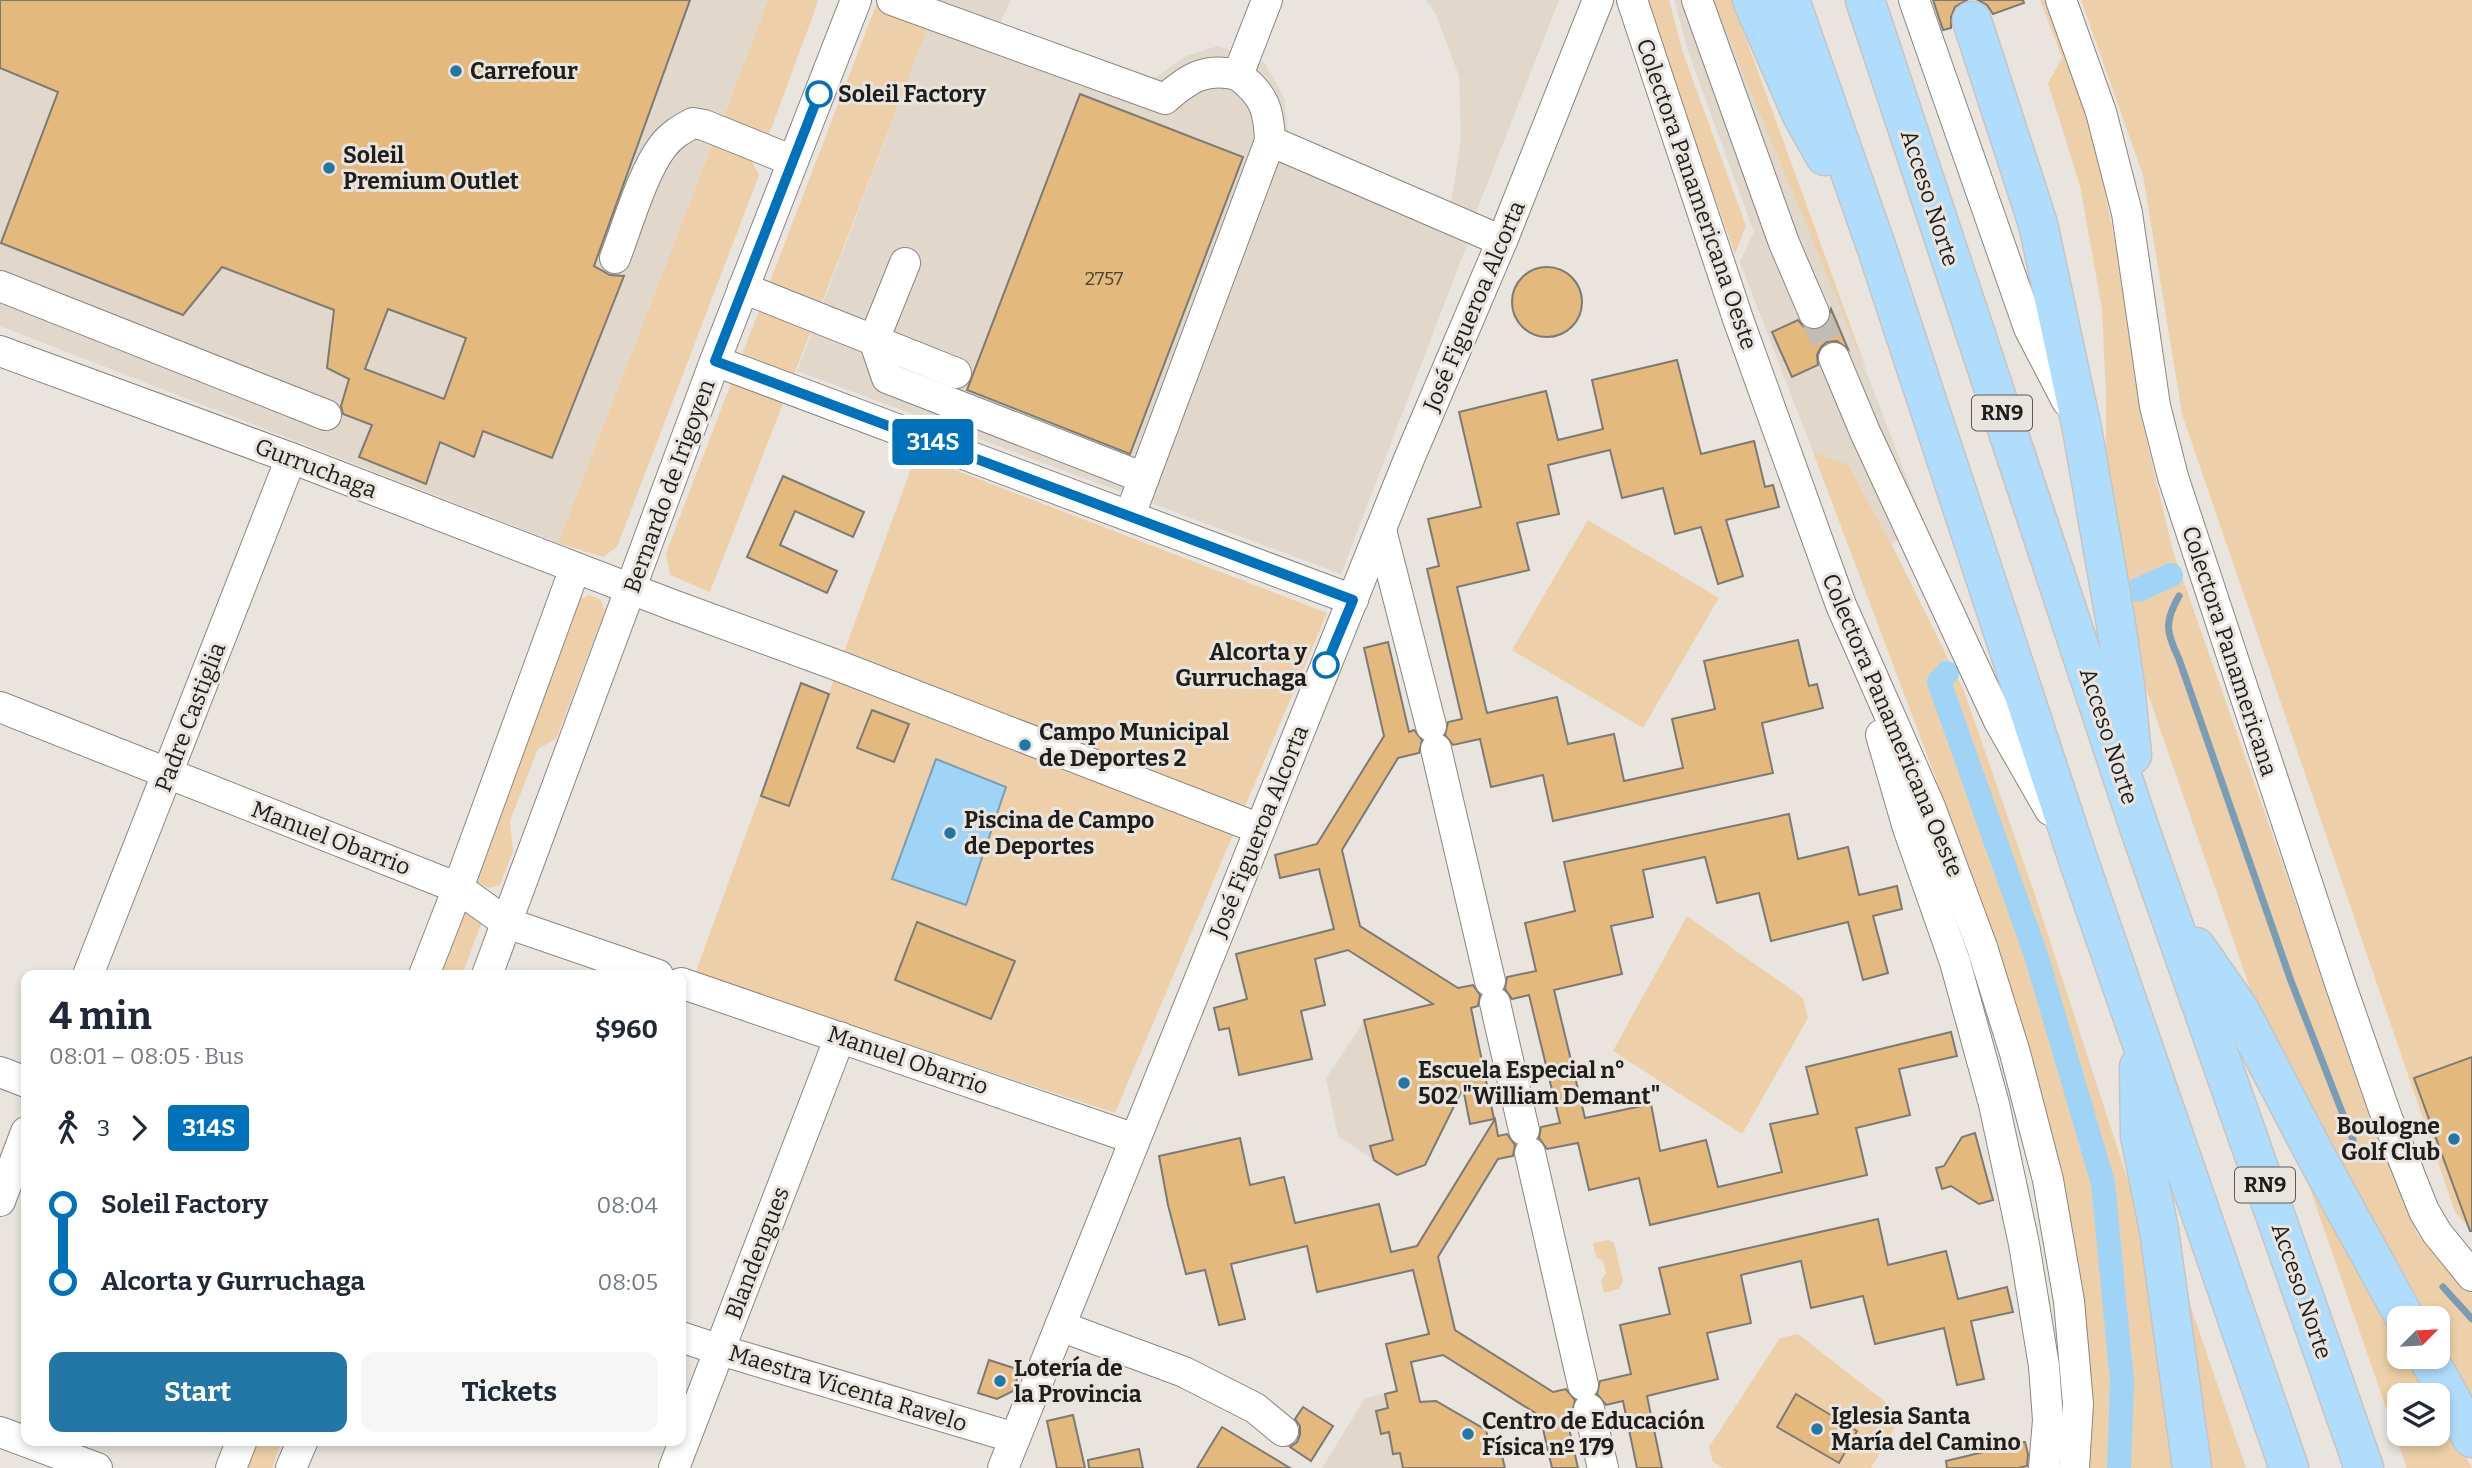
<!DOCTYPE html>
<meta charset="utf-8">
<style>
:root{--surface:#fff;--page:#f6f6f7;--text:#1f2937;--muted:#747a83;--accent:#2277a7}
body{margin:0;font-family:Bitter,serif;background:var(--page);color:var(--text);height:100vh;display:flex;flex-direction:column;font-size:26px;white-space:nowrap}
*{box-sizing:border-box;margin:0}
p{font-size:23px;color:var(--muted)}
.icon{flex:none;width:38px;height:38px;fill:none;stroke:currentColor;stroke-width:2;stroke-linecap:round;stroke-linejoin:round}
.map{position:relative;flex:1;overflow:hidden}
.details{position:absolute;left:21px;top:970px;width:665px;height:476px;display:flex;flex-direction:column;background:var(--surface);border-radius:14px;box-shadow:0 4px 10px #0003}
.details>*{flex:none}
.badge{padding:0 14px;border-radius:5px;font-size:24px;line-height:46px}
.needle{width:46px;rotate:66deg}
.buttons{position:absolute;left:2387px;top:1306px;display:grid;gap:14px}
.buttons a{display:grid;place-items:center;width:63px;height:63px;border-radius:14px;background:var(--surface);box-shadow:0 4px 10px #0003;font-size:35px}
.map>.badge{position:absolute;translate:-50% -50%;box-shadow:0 0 0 4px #fff}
.legs{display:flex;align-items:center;gap:10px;height:77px;padding:0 28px;font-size:23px}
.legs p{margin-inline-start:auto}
.head{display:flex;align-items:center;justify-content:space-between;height:119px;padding:0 28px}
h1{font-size:38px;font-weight:700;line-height:52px}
.primary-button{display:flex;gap:14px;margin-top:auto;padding:14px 28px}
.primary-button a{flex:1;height:80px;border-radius:14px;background:var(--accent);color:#fff;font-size:28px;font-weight:700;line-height:80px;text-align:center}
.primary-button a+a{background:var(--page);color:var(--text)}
ul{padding:0 28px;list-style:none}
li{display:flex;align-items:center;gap:24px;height:77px;font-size:26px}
li i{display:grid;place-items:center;width:10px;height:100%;margin:0 9px;background:currentColor}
li i::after{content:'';width:18px;height:18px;margin:-9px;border:5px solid;border-radius:50%;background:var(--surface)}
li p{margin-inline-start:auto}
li:first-child i{background:linear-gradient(#0000 50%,currentColor 0)}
li:last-child i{background:linear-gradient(currentColor 50%,#0000 0)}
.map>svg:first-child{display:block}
.built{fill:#e1d8cb;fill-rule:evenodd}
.green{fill:#edd0a9}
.water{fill:#9fd4f7;stroke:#799db5;stroke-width:2}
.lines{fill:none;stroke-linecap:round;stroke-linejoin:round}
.stream{stroke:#799db5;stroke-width:7}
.canal{stroke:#9fd4f7;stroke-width:24}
.building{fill:#e4b97d;stroke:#7d7974;stroke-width:2;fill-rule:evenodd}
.minor-tunnel{stroke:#c1bcb7;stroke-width:30;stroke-dasharray:30 15;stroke-linecap:butt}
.minor-casing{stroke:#8a8681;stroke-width:32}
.highway-casing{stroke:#c5c4c4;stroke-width:41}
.minor{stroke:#fff;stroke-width:30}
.highway{stroke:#b1ddfc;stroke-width:38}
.line-1-casing{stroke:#fff;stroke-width:16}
.line-1{stroke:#0072bc;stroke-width:10}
.poi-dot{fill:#2277a7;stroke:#e9e4de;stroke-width:2.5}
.stop-1-dot{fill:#fff;stroke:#0072bc;stroke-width:3.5}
.labels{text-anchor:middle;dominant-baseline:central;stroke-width:6;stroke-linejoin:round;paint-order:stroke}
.number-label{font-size:19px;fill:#504534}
.shield{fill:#e9e4de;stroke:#5c5956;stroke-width:2}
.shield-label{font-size:21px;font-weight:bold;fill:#1f1e1c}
.poi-label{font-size:23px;font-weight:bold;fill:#1f1e1c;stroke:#e9e4de;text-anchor:start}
.stop-label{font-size:23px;font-weight:bold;fill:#1f1e1c;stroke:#e9e4de;text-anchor:start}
.street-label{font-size:23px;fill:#1f1e1c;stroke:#e9e4de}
</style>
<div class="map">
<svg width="2472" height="1468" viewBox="0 0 2472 1468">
<rect width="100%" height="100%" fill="#e9e4de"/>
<g class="built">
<polygon points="0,0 768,0 558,543 0,326"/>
<path d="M939,0h72l-11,23 151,58 35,-25 32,-10 46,16 20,35 4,35 163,71 10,-64 -2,-63 -23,-61 -10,-15h133l-89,228 -2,14 -127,332 -544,-203zM1080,94l163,63 -116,304 -162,-63z"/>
<polygon points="1674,0 1717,0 1806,214 1923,520 1914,522 1892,545 1848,464 1813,452 1740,262 1754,232 1689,54"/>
<polygon points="1364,1021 1417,1031 1440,1135 1425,1165 1397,1175 1338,1136 1326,1078"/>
<polygon points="1417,1387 1420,1401 1427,1400 1428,1403 1442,1404 1486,1430 1490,1447 1499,1444 1505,1468 1322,1468 1365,1398"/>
</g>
<g class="green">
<polygon points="768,0 817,0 818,2 768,137 722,120"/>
<polygon points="878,0 939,0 710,592 670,575 666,553"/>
<polygon points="1644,0 1669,0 1683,53 1746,226 1735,254"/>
<polygon points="1713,0 1732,0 1868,374"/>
<polygon points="2040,0 2048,0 2093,132 2116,248 2142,421 2173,551 2298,908 2417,1234 2472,1294 2472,1412 2438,1349 2438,1318 2421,1318 2260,1017 2135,657 2106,490 2106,396 2102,309 2080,186 2048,83 2062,58"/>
<polygon points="2081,0 2472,0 2472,1231 2455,1212 2182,414 2143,175"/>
<polygon points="712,145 751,160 759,175 617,547 603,557 558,543"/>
<polygon points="1813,452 1848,464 1892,545 1964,691 2036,898 2137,1208 2173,1468 2086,1468 2082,1301 2069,1211 2009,988 1935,776"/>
<polygon points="916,455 1327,613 1115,1113 695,974 801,683 829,693"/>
<polygon points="1588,520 1719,598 1643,728 1512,650"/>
<polygon points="589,595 601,600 605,611 556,739 538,749 510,821 513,851 500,885 489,888 476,882 473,868 580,599"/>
<polygon points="465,909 482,922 462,975 437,975"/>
<polygon points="1687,916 1803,998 1808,1018 1742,1134 1613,1051"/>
<polygon points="2291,1134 2399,1334 2399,1356 2411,1356 2432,1395 2399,1395 2399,1433 2438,1433 2438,1405 2472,1468 2407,1468"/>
<polygon points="1608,1240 1614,1243 1623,1281 1619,1289 1604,1293 1601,1280 1606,1273 1603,1261 1596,1257 1593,1243"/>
<polygon points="2177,1267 2246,1468 2204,1468"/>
<polygon points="1798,1334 1902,1415 1871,1468 1723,1468 1713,1462 1709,1447 1780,1338"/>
<polygon points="255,1440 282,1440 272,1468 245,1468"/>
</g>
<polygon class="water" points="936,759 1006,787 966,905 892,879"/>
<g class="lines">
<g class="stream">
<path d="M2179,596c-15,26 -13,36 0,63l112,322 69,177"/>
<polyline points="2443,1287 2472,1319"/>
</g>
<g class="canal">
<polyline points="2138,590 2171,575"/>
<polyline points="1947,673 1939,682 2036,955 2103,1183 2122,1381 2119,1468"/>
</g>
</g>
<g class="building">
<path d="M0,0h690l-96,266 16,9 14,1 -72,182 -69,-27 -9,26 -34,-15 -14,42 -67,-27 13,-32 -29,-11 -2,-8 8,-27 -22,-11 7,-58 -112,-43 -39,48 -182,-72 57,-151 -58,-24zM388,309l78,29 -22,61 -79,-30z"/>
<polygon points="1933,0 1967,0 1955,7 1951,17 1951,28 1943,30"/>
<polygon points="1978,0 2023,0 2024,3 1993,14 1987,5"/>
<polygon points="1080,94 1243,157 1130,454 967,390"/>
<circle cx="1547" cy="302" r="35"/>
<polygon points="1831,309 1848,349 1837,341 1827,342 1821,347 1817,355 1818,365 1792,377 1772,332 1798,320 1804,327 1811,330 1820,329 1828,323"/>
<polygon points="1677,360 1701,454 1754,441 1765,487 1773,485 1779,507 1726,520 1743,576 1718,584 1701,527 1675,534 1663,488 1622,498 1610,450 1548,465 1559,514 1517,523 1529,570 1457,587 1487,713 1557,697 1568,744 1614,734 1624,781 1683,768 1672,719 1715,709 1704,661 1798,640 1809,686 1817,684 1823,708 1762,723 1773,773 1553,821 1543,775 1491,787 1480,739 1453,745 1445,735 1448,722 1462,719 1427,569 1439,566 1428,519 1481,507 1459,412 1546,391 1558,440 1603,429 1592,380"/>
<polygon points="783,476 864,512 853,537 795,511 780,545 837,571 827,593 747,557"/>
<polygon points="1388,642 1409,732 1414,730 1422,740 1419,753 1398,758 1342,850 1360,926 1458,988 1473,985 1480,995 1478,1006 1471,1008 1494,1119 1470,1124 1463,1088 1425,1165 1397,1175 1374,1160 1370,1146 1393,1140 1364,1020 1433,1004 1348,950 1315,959 1325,1005 1301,1011 1312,1059 1239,1075 1229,1028 1219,1030 1214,1008 1247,999 1236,954 1334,929 1319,869 1280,878 1275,855 1317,844 1384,736 1364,648"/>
<polygon points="801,683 829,694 789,806 761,796"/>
<polygon points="872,710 909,724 894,762 857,748"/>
<polygon points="1789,814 1798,859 1848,847 1859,895 1897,886 1902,909 1873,916 1888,973 1863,980 1848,922 1771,941 1759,893 1717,903 1705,857 1643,870 1653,917 1611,926 1622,974 1554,990 1585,1118 1651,1104 1660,1151 1706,1140 1718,1187 1782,1172 1770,1124 1818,1114 1806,1067 1951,1032 1957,1056 1899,1069 1910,1115 1856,1128 1867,1175 1650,1225 1639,1178 1589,1190 1578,1143 1547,1149 1539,1138 1541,1127 1560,1123 1529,995 1512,999 1505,989 1507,977 1536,971 1525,923 1575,911 1564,862"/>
<polygon points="917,922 1015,961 991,1019 895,980"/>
<polygon points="2472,1057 2472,1231 2470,1231 2414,1078"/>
<polygon points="1495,1119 1498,1136 1507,1134 1515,1145 1513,1156 1498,1159 1438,1257 1455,1330 1553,1392 1566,1389 1575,1400 1572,1413 1566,1415 1578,1468 1552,1468 1540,1416 1443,1355 1411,1362 1420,1402 1436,1401 1486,1430 1490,1447 1499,1444 1505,1468 1403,1468 1400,1453 1393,1454 1389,1432 1381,1434 1376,1411 1388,1408 1385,1394 1397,1391 1386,1344 1429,1334 1413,1270 1317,1292 1307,1246 1231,1264 1245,1319 1219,1325 1205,1270 1186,1274 1168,1205 1159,1156 1240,1138 1250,1185 1284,1177 1295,1223 1379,1204 1391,1252 1417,1246"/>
<polygon points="1975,1133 1993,1200 1979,1204 1951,1186 1942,1189 1936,1168 1944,1166 1962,1137"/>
<polygon points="1878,1219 1888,1265 1946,1251 1958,1299 2007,1287 2013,1312 1971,1321 1984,1379 1957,1385 1944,1328 1875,1344 1863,1296 1811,1308 1801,1261 1741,1275 1751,1323 1707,1333 1718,1379 1647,1396 1662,1468 1637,1468 1623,1401 1606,1405 1597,1394 1600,1381 1631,1374 1620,1325 1670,1314 1659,1268"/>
<polygon points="989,1360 1020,1370 1013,1391 997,1399 978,1393"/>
<polygon points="1796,1394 1857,1431 1839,1463 1777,1427"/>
<polygon points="1303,1407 1333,1426 1311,1461 1290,1447 1297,1442 1300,1435 1300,1426 1295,1419"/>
<polygon points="1073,1415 1085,1468 1057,1468 1047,1421"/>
<polygon points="1222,1427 1290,1468 1197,1468"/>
<polygon points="2025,1442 2028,1454 2027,1466 2018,1468 1947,1468 1946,1461"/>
<polygon points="1139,1449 1143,1468 1089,1468 1088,1460"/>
</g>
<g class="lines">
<polyline class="minor-tunnel" points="1814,313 1834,358"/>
<defs>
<g id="minor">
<path d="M892,0l273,99c24,-21 40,-32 73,-24l29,-75"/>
<polyline points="1632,0 1738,319 1841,605 1930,807 1982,947 2015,1053 2048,1180 2069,1301 2078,1404 2074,1468"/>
<polyline points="1697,0 1784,243 1814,313"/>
<polyline points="1914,0 2029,328 2067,401"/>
<polyline points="2061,0 2101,112 2127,213 2155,406 2173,477 2341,986 2387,1118 2424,1211 2437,1233 2472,1276"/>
<path d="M1238,75c26,20 31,34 32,66l232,100"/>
<path d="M615,258c12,-31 28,-87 48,-112 8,-11 19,-17 30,-23l11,2 89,36"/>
<polyline points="905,263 874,340 887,378 1144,478"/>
<polyline points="0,286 326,415"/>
<polyline points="743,288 956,373"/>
<polyline points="0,351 291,458 670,604 839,666 1260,829"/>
<polyline points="1834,358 1865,432 1999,721 2050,810"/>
<polyline points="715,361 1353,600"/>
<polyline points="1130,515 1270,141"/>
<polyline points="1381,530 1431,726"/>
<polyline points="0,707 458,888 507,923 658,975"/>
<polyline points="1881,735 1908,828 1955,962 1994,1104 2024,1244 2044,1366 2048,1420 2044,1468"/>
<polyline points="1436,749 1490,981"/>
<polyline points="88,975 291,458"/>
<polyline points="424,975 458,888 575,568"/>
<polyline points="487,975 715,361 856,0"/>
<polyline points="681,983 1135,1139"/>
<polyline points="1495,1003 1524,1130"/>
<polyline points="0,1072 26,1082"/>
<polyline points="1530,1153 1583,1385"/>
<polyline points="0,1201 26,1132"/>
<polyline points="1060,1326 1184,1372 1255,1408 1283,1431"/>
<polyline points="681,1337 720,1350 1015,1438"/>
<polyline points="1589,1409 1603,1468"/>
<polyline points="0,1432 97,1468"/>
<polyline points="231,1468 242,1440"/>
<polyline points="291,1468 303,1440"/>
<polyline points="674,1468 840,1037"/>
<polyline points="1003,1468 1409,459 1502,241 1598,0"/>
</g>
<g id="highway">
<polyline points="1752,0 1802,115 1825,156"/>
<polyline points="1790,0 1877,249 2079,862 2289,1468"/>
<polyline points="1865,0 2139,827 2364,1468"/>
<polyline points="1972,21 2038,224 2082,429 2116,624 2125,686 2132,755"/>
<polyline points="2196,947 2239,1009 2315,1154 2405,1318"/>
<polyline points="2139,1067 2140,1136 2159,1230 2192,1468"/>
<polyline points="2427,1356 2472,1438"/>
</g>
</defs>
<use href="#minor" class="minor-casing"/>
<use href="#highway" class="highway-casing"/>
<use href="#minor" class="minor"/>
<use href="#highway" class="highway"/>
</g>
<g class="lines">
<defs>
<polyline id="line-1" points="819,94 715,361 1353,600 1326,665"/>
</defs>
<use href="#line-1" class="line-1-casing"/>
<use href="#line-1" class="line-1"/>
</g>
<g class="poi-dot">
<circle cx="456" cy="71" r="7"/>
<circle cx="329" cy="168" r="7"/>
<circle cx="1025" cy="745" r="7"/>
<circle cx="950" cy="833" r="7"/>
<circle cx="1404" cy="1083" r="7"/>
<circle cx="2454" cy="1139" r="7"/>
<circle cx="1000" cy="1381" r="7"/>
<circle cx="1817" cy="1429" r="7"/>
<circle cx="1468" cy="1434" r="7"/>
</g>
<g class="stop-1-dot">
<circle cx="819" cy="94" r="12"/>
<circle cx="1326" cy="665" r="12"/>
</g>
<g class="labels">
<g class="number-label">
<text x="1104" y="278">2757</text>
</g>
<g class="shield">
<rect x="1972" y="395.5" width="60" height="35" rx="5"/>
<rect x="2235" y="1167.5" width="60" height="35" rx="5"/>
</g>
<g class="shield-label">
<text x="2002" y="413">RN9</text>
<text x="2265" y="1185">RN9</text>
</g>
<g class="poi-label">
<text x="470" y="71">Carrefour</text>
<text x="343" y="155">Soleil<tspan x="343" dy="26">Premium Outlet</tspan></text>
<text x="1039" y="732">Campo Municipal<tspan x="1039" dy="26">de Deportes 2</tspan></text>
<text x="964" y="820">Piscina de Campo<tspan x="964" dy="26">de Deportes</tspan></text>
<text x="1418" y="1070">Escuela Especial n°<tspan x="1418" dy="26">502 "William Demant"</tspan></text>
<text x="2440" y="1126" text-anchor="end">Boulogne<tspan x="2440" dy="26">Golf Club</tspan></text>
<text x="1014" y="1368">Lotería de<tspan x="1014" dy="26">la Provincia</tspan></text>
<text x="1831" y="1416">Iglesia Santa<tspan x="1831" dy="26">María del Camino</tspan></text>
<text x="1482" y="1421">Centro de Educación<tspan x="1482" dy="26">Física nº 179</tspan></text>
</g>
<g class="stop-label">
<text x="838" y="94">Soleil Factory</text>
<text x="1307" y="652" text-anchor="end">Alcorta y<tspan x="1307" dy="26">Gurruchaga</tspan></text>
</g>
<g class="street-label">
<text transform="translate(1697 194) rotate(71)">Colectora Panamericana Oeste</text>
<text transform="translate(1930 198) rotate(72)">Acceso Norte</text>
<text transform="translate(1474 306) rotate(-67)">José Figueroa Alcorta</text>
<text transform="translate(316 468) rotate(21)">Gurruchaga</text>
<text transform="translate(669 486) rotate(-70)">Bernardo de Irigoyen</text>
<text transform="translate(2230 651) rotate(72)">Colectora Panamericana</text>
<text transform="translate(190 717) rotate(-69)">Padre Castiglia</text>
<text transform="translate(1893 725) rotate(67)">Colectora Panamericana Oeste</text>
<text transform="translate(2109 736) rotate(72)">Acceso Norte</text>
<text transform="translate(1259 831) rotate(-68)">José Figueroa Alcorta</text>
<text transform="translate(331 838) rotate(21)">Manuel Obarrio</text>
<text transform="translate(908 1060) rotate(19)">Manuel Obarrio</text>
<text transform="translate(757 1253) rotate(-69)">Blandengues</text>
<text transform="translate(2302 1291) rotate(71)">Acceso Norte</text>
<text transform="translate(848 1388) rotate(17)">Maestra Vicenta Ravelo</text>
</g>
</g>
</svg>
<div class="buttons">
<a><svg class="needle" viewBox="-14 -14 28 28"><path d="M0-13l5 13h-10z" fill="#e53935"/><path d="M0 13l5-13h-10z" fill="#747a83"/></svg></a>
<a><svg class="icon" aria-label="layers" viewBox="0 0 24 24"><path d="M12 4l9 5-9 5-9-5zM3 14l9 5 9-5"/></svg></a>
</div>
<b class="badge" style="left:933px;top:442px;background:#0072bc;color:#fff">314S</b>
<section class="details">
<div class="head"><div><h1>4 min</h1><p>08:01 – 08:05 · Bus</p></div><b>$960</b></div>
<div class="legs"><svg class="icon" aria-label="walk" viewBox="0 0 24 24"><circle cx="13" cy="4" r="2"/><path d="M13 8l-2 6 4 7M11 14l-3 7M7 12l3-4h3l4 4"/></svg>3<svg class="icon" aria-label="forward" viewBox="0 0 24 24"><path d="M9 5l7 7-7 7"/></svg><b class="badge" style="background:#0072bc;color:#fff">314S</b></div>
<ul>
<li><i style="color:#0072bc"></i><b>Soleil Factory</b><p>08:04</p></li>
<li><i style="color:#0072bc"></i><b>Alcorta y Gurruchaga</b><p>08:05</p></li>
</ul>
<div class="primary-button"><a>Start</a><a>Tickets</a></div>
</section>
</div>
